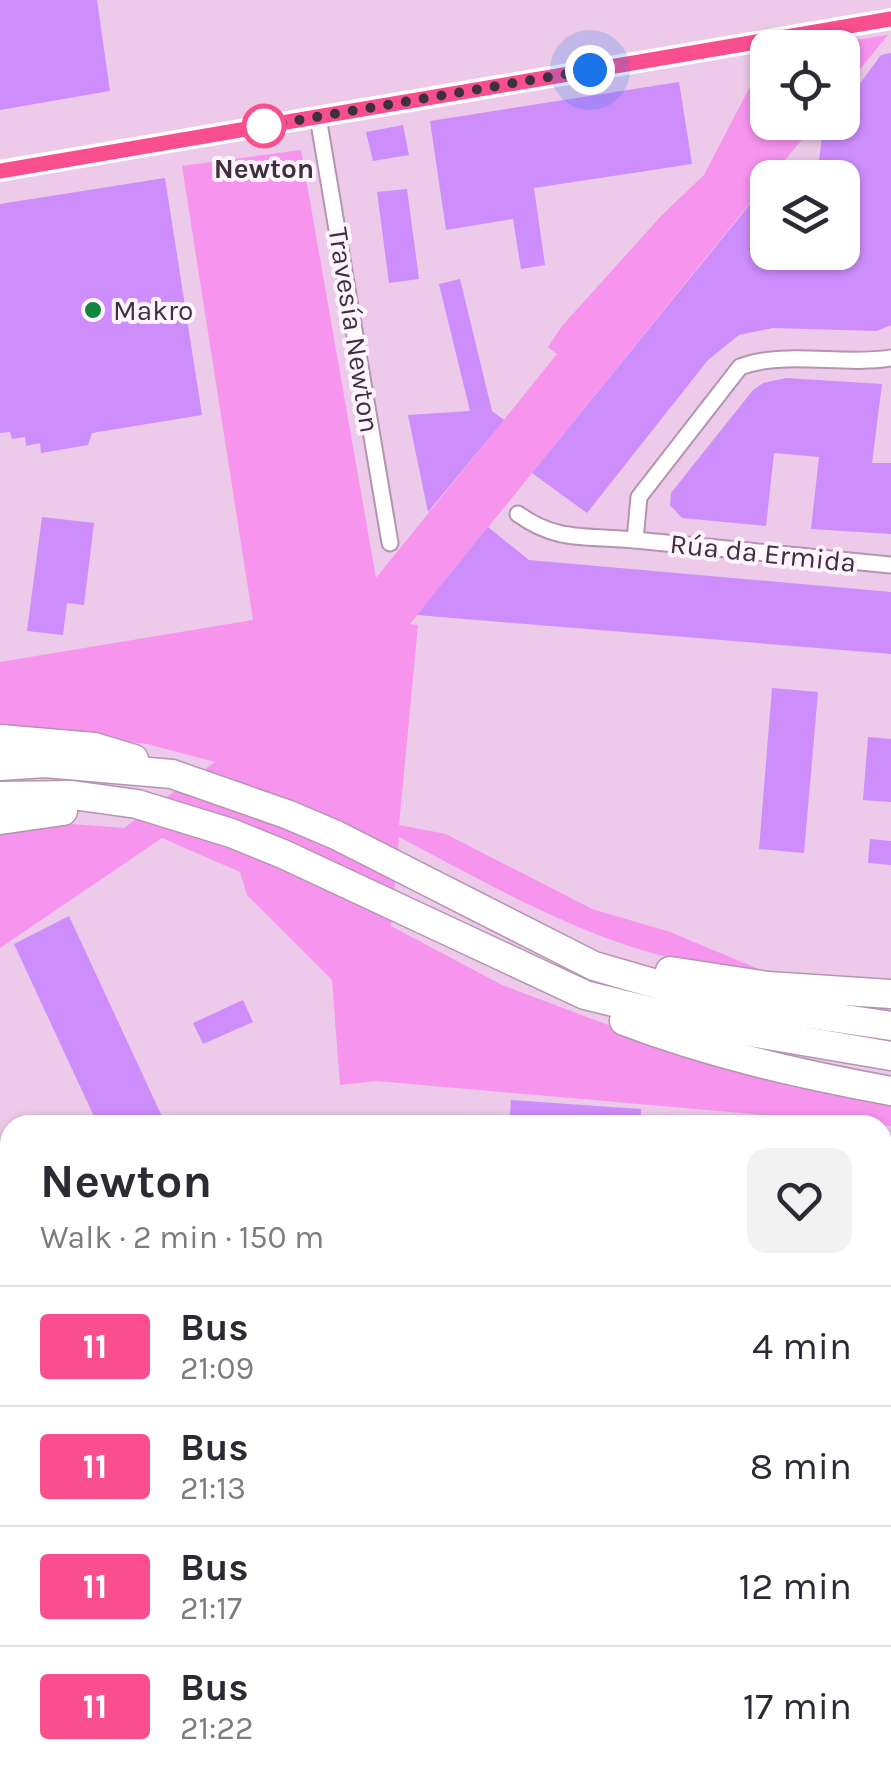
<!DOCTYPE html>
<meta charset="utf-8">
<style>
:root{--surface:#fff;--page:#f2f2f3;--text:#2b2b33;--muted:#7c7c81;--line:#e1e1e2}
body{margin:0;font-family:Karla,sans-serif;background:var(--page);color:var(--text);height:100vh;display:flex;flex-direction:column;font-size:38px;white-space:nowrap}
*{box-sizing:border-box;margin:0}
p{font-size:32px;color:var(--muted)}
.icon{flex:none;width:55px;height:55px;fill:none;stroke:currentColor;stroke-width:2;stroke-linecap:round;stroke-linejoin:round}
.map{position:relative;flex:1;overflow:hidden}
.details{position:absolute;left:0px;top:1115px;width:892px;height:672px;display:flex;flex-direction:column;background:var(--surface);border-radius:30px 30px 0 0;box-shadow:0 2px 8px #0004}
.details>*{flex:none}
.badge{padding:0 20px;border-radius:8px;font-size:35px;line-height:65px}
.fabs{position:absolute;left:750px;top:30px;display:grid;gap:20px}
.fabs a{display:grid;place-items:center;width:110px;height:110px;border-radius:20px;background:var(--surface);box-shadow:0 2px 8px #0004;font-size:50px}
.you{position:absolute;width:50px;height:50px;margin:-25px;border:8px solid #fff;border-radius:50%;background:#1a73e8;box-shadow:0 0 0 15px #1a73e833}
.map>.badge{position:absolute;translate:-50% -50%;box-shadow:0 0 0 5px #fff}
.round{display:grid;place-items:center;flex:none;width:105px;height:105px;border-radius:20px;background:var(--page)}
.headline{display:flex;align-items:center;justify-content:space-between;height:170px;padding:0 40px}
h1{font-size:48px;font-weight:700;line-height:75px}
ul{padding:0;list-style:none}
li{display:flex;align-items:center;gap:30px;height:120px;padding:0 40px;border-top:2px solid var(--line)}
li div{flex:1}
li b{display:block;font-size:38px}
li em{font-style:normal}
li .badge{min-width:110px;font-weight:700;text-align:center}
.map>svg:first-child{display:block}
.green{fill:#f694ee}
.building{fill:#cd8dfb}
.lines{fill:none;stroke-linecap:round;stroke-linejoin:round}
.street-casing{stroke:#b594b1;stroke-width:19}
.highway-casing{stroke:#b594b1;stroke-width:31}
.street{stroke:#fff;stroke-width:15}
.highway{stroke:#fff;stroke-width:28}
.line-casing{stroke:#fff;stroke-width:22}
.line{stroke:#f94f8e;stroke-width:15}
.walk{stroke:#3e303c;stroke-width:10;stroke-dasharray:0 18}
.stop-dot{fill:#fff;stroke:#f94f8e;stroke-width:5}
.poi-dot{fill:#12853e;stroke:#fff4fd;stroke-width:4}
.labels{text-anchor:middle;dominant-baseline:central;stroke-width:8;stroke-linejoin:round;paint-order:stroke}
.stop-label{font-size:28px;font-weight:bold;fill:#3e303c;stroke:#fff4fd}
.poi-label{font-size:28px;fill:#3e303c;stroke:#fff4fd;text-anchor:start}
.street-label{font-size:28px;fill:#3e303c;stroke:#fff4fd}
</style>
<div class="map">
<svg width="891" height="1787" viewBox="0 0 891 1787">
<rect width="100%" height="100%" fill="#edcae9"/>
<g class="green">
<polygon points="888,35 843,90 842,48 809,47"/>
<path d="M767,54l1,68 48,1 -45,54 -3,1 -1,4 -357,442 8,1 -19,200 47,9 146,75 78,23 98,41c-31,-5 -63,-7 -93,-14 -98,-23 -188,-76 -276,-122l-8,89 111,59 178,67 211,48v26l-515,-45 -36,4 -8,-105 -85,-85 -7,-23 -78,-34 -162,110v-115l59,-10 65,5 91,-66 -68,-18 -147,-15v-67l253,-42 -71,-454 119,-16 75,428 181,-224 -9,-7 14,-21 100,-111 42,-40z"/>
</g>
<g class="building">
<polygon points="0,0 97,0 110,91 0,110"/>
<polygon points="891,53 891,325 877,331 773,328 739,335 708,360 587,513 532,473 768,182 768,252 842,252 842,178 817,178 822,136 832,122 842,122 842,108 881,55"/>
<polygon points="679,82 692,164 534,188 545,265 521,269 513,219 446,230 430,121"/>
<polygon points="403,125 409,155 373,161 366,132"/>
<polygon points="165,178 202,415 92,433 88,445 41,453 40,443 26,446 25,437 12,439 10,432 0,433 0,204"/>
<polygon points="407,189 419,279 389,283 377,192"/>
<polygon points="460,279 492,411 504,420 428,512 408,415 470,411 439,284"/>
<polygon points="786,378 882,384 872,463 891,463 891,534 811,529 819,457 774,453 766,526 682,518 670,505 671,493 753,390 763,383"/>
<polygon points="42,517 94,523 84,605 67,603 63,635 27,631"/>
<polygon points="488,527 529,560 891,592 891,654 417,615"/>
<polygon points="772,688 818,692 804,853 759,849"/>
<polygon points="868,737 891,739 891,802 863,800"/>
<polygon points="870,839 891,841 891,865 868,863"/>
<polygon points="69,916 166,1125 98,1125 14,944"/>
<polygon points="243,1000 253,1022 203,1044 193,1023"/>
<polygon points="511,1100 641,1109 640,1125 509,1125"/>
</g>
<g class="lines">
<defs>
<g id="street">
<polyline points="318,117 390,543"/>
<polyline points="0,171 891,19"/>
<path d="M891,358c-48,8 -108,-8 -151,9l-101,130 -4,43 256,25"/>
<path d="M518,514c40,29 70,21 117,26"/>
</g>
<g id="highway">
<polyline points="0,739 94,747 134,759"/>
<polyline points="0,766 45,763 172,774 289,815 336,835 594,966 708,999 891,1026"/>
<polyline points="0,796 72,795 137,804 231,833 283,854 585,995 698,1023 891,1056"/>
<polyline points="0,820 63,811"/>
<polyline points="670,971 768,986 891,994"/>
<path d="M624,1021c87,33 175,53 267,70"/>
</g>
</defs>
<use href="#street" class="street-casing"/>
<use href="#highway" class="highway-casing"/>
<use href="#street" class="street"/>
<use href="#highway" class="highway"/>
</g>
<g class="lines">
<defs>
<polyline id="line" points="0,171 891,19"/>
</defs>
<use href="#line" class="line-casing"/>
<use href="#line" class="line"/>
<polyline class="walk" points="264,126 590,70"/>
</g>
<circle class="stop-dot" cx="264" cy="126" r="20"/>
<circle class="poi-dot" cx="93" cy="310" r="10"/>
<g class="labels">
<g class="stop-label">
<text x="264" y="168">Newton</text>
</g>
<g class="poi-label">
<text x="113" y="310">Makro</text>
</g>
<g class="street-label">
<text transform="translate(354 330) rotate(81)">Travesía Newton</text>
<text transform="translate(763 553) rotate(6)">Rúa da Ermida</text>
</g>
</g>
</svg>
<div class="fabs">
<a><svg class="icon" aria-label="locate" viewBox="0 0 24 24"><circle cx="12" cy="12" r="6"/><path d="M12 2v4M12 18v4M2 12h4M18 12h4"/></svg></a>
<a><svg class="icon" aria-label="layers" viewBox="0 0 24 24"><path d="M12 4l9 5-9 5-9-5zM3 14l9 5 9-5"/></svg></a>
</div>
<div class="you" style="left:590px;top:70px"></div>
<section class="details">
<div class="headline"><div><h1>Newton</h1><p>Walk · 2 min · 150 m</p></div><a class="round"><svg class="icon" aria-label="heart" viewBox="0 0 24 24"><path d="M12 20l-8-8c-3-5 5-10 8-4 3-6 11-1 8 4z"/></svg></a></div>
<ul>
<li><span class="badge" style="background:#f94f8e;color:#fff">11</span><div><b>Bus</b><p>21:09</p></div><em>4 min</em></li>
<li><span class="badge" style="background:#f94f8e;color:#fff">11</span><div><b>Bus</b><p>21:13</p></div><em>8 min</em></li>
<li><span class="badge" style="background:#f94f8e;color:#fff">11</span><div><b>Bus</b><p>21:17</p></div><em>12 min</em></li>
<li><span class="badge" style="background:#f94f8e;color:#fff">11</span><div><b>Bus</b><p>21:22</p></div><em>17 min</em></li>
</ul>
</section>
</div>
